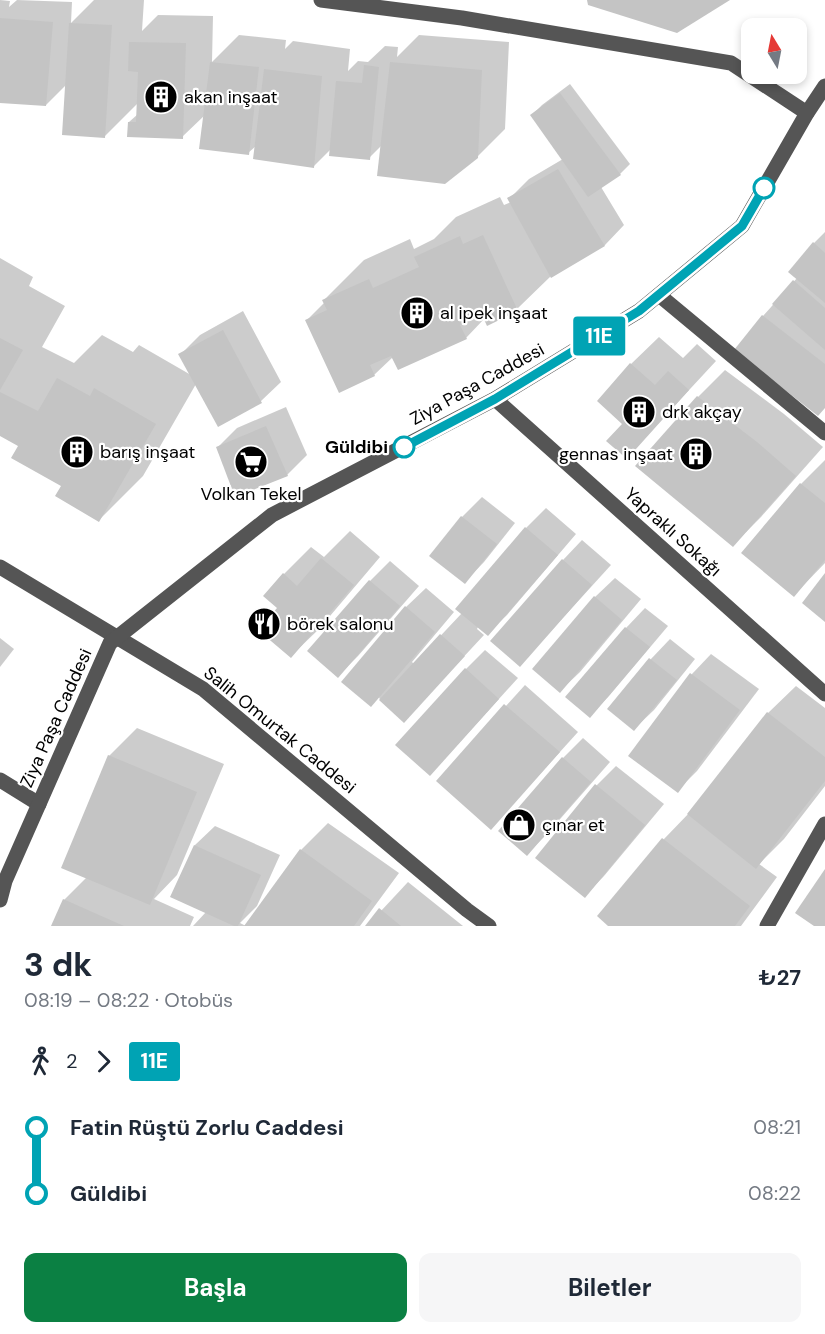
<!DOCTYPE html>
<html lang="tr">
<meta charset="utf-8">
<style>
:root{--surface:#fff;--page:#f6f6f7;--text:#1f2937;--muted:#747a83;--accent:#0b8043}
body{margin:0;font-family:"DM Sans",sans-serif;background:var(--page);color:var(--text);height:100vh;display:flex;flex-direction:column;font-size:22px;white-space:nowrap}
*{box-sizing:border-box;margin:0}
p{font-size:20px;color:var(--muted)}
.icon{flex:none;width:33px;height:33px;fill:none;stroke:currentColor;stroke-width:2;stroke-linecap:round;stroke-linejoin:round}
.map{position:relative;height:926px;overflow:hidden}
.panel{display:flex;flex-direction:column;background:var(--surface);flex:1}
.panel>*{flex:none}
.badge{padding:0 12px;border-radius:4px;font-size:21px;line-height:39px}
.needle{width:39px;rotate:350deg}
.tools{position:absolute;left:741px;top:18px;display:grid;gap:12px}
.tools a{display:grid;place-items:center;width:66px;height:66px;border-radius:12px;background:var(--surface);box-shadow:0 3px 9px #0003;font-size:30px}
.map>.badge{position:absolute;translate:-50% -50%;box-shadow:0 0 0 3px #fff}
.legs{display:flex;align-items:center;gap:9px;height:66px;padding:0 24px;font-size:20px}
.legs p{margin-inline-start:auto}
.head{display:flex;align-items:center;justify-content:space-between;height:102px;padding:0 24px}
h1{font-size:33px;font-weight:700;line-height:45px}
.primary-button{display:flex;gap:12px;margin-top:auto;padding:12px 24px}
.primary-button a{flex:1;height:69px;border-radius:12px;background:var(--accent);color:#fff;font-size:24px;font-weight:700;line-height:69px;text-align:center}
.primary-button a+a{background:var(--page);color:var(--text)}
ul{padding:0 24px;list-style:none}
li{display:flex;align-items:center;gap:21px;height:66px;font-size:22px}
li i{display:grid;place-items:center;width:9px;height:100%;margin:0 8px;background:currentColor}
li i::after{content:'';width:15px;height:15px;margin:-8px;border:4px solid;border-radius:50%;background:var(--surface)}
li p{margin-inline-start:auto}
li:first-child i{background:linear-gradient(#0000 50%,currentColor 0)}
li:last-child i{background:linear-gradient(currentColor 50%,#0000 0)}
.map>svg:first-child{display:block}
.shadow{fill:#0003}
.building{fill:#c4c4c4}
.lines{fill:none;stroke-linecap:round;stroke-linejoin:round}
.minor{stroke:#555;stroke-width:15}
.line-1-casing{stroke:#fff;stroke-width:14}
.line-1{stroke:#00a3b4;stroke-width:9}
.stop-1-dot{fill:#fff;stroke:#00a3b4;stroke-width:3}
.labels{text-anchor:middle;dominant-baseline:central;stroke-width:4.5;stroke-linejoin:round;paint-order:stroke}
.poi-label{font-size:18px;fill:#000;stroke:#fff;text-anchor:start}
.street-label{font-size:18px;fill:#000;stroke:#fff}
.stop-label{font-size:18px;font-weight:bold;fill:#000;stroke:#fff;text-anchor:end}
</style>
<div class="map">
<svg width="825" height="926" viewBox="0 0 825 926">
<rect width="100%" height="100%" fill="#fff"/>
<g class="shadow">
<polygon points="0,0 10,1 9,7 17,0 72,2 71,23 94,0 144,0 142,31 158,15 213,16 212,62 239,35 286,40 285,49 293,41 350,49 348,71 358,61 368,62 385,46 398,47 397,57 419,35 509,42 505,129 477,157 382,145 369,158 331,149 314,166 256,146 248,153 205,115 182,137 129,122 138,114 138,103 105,136 67,84 46,105 0,101"/>
<polygon points="570,84 630,164 620,174 601,187 624,225 605,245 551,276 517,309 487,324 485,318 466,338 393,357 374,375 307,320 325,302 324,300 364,260 410,239 414,249 434,239 456,217 500,197 504,205 511,202 509,199 529,179 563,159 532,115 542,105"/>
<polygon points="825,232 825,407 736,350 763,316 797,278 814,243"/>
<polygon points="0,258 33,277 29,286 65,306 42,347 74,363 102,335 133,352 139,345 191,375 180,355 200,335 243,311 281,382 261,401 218,425 196,384 143,476 99,520 20,445 0,435"/>
<polygon points="659,337 683,358 697,344 716,361 627,457 624,424 631,364"/>
<polygon points="725,370 784,414 823,447 761,517 733,545 698,397"/>
<polygon points="286,407 307,455 287,475 217,448 237,428"/>
<polygon points="825,460 825,563 794,595 743,553 801,484"/>
<polygon points="482,497 515,523 484,562 465,582 462,517"/>
<polygon points="546,508 576,534 507,615 487,634 478,627 477,629 484,635 404,721 379,698 406,607 426,588 454,612 412,662 414,664 462,613 457,609 526,528"/>
<polygon points="350,531 380,557 319,629 291,656 280,608 284,574 311,547 324,557"/>
<polygon points="582,540 611,565 520,665 563,560"/>
<polygon points="390,561 419,586 358,656 338,676 370,581"/>
<polygon points="615,578 641,599 580,672 560,691 595,597"/>
<polygon points="645,608 668,626 609,696 590,716 567,697 626,628"/>
<polygon points="0,638 14,649 0,667"/>
<polygon points="670,639 695,659 654,710 634,729 609,708 651,659"/>
<polygon points="485,650 518,678 449,754 466,669"/>
<polygon points="711,654 759,689 697,771 677,791 692,674"/>
<polygon points="525,685 578,732 491,828 438,781"/>
<polygon points="796,686 825,708 825,786 784,839 759,864 777,877 741,926 610,926 599,916 664,839 691,811 768,713"/>
<polygon points="137,728 224,764 177,875 154,899 194,917 190,926 52,926 64,900 87,877 109,756"/>
<polygon points="583,738 610,762 547,834 527,854 500,831 563,758"/>
<polygon points="616,766 664,804 604,876 585,896 596,786"/>
<polygon points="328,823 399,873 360,926 193,926 206,912 172,896 195,845 215,826 280,855 257,906 240,923 246,926 301,850"/>
<polygon points="408,882 463,926 367,926"/>
</g>
<g class="building">
<polygon points="587,0 730,0 677,33 588,5"/>
<polygon points="0,18 53,22 46,106 0,103"/>
<polygon points="69,23 112,25 105,138 62,135"/>
<polygon points="129,42 186,43 183,139 127,137 128,122 136,122 138,72 128,71"/>
<polygon points="210,62 259,67 249,155 199,149"/>
<polygon points="390,62 482,70 478,158 445,184 377,176"/>
<polygon points="364,65 379,67 370,160 329,156 336,81 362,83"/>
<polygon points="264,69 322,76 314,168 253,159"/>
<polygon points="560,93 621,175 588,197 530,115"/>
<polygon points="558,169 605,246 551,278 507,198"/>
<polygon points="483,235 518,311 487,326 482,315 460,325 467,339 398,370 391,356 370,365 375,376 339,393 305,320 327,310 322,300 369,279 373,288 419,267 414,257 460,236 463,244"/>
<polygon points="813,242 825,253 825,303 788,272"/>
<polygon points="793,280 825,308 825,350 772,304"/>
<polygon points="762,315 825,364 825,408 818,416 734,350"/>
<polygon points="223,330 262,403 218,427 178,354"/>
<polygon points="0,338 23,350 0,390"/>
<polygon points="630,363 655,385 668,371 689,390 627,459 606,441 622,424 597,401"/>
<polygon points="57,378 90,396 94,388 156,424 99,522 55,496 61,486 11,458 18,446 0,436 0,392 38,411"/>
<polygon points="697,396 757,442 796,476 733,547 635,466"/>
<polygon points="266,426 288,476 235,497 216,447"/>
<polygon points="800,483 825,503 825,560 794,597 741,553"/>
<polygon points="461,516 497,544 465,584 429,556"/>
<polygon points="525,527 558,555 488,636 455,609"/>
<polygon points="321,558 354,585 291,658 258,630 277,608 263,596 283,573 297,586"/>
<polygon points="562,559 592,585 520,667 490,641"/>
<polygon points="825,573 825,622 802,603"/>
<polygon points="369,580 400,606 338,678 307,651"/>
<polygon points="594,596 622,620 560,693 532,669"/>
<polygon points="405,606 435,632 371,707 341,682"/>
<polygon points="625,627 650,647 590,718 565,697"/>
<polygon points="440,634 465,656 404,723 379,700"/>
<polygon points="649,658 677,680 634,731 607,709"/>
<polygon points="465,668 499,699 430,776 395,745"/>
<polygon points="690,673 740,710 678,793 628,756"/>
<polygon points="504,704 560,752 491,830 436,781"/>
<polygon points="767,712 825,757 825,781 756,869 687,814"/>
<polygon points="108,755 197,792 150,905 61,868"/>
<polygon points="562,757 591,782 527,856 498,831"/>
<polygon points="595,784 645,825 585,898 535,858"/>
<polygon points="662,838 750,906 735,926 608,926 597,916"/>
<polygon points="194,845 261,875 238,926 234,926 170,897"/>
<polygon points="300,849 372,901 354,926 244,926"/>
<polygon points="825,869 825,926 814,926 795,913"/>
<polygon points="63,899 124,926 51,926"/>
<polygon points="379,908 401,926 365,926"/>
</g>
<g class="lines">
<g class="minor">
<polyline points="321,0 462,18 731,63 807,113"/>
<polyline points="659,295 825,433"/>
<polyline points="495,399 825,694"/>
<polyline points="0,567 203,689 467,910 489,926"/>
<polyline points="0,780 39,804"/>
<polyline points="0,900 5,881 110,643 272,515 495,399 639,311 742,226 807,113 825,86"/>
<polyline points="767,926 825,824"/>
</g>
</g>
<g class="lines">
<defs>
<polyline id="line-1" points="404,447 495,399 639,311 742,226 764,188"/>
</defs>
<use href="#line-1" class="line-1-casing"/>
<use href="#line-1" class="line-1"/>
</g>
<defs>
<symbol id="building-disc" viewBox="-11 -11 22 22"><circle r="9.5" fill="#000" stroke="#fff"/><path d="M-4-6H4V6H1V3H-1V6H-4ZM-2.5-4.3h1.7v1.8h-1.7ZM.8-4.3h1.7v1.8H.8ZM-2.5-1h1.7V.8h-1.7ZM.8-1h1.7V.8H.8Z" fill="#fff"/></symbol>
<symbol id="supermarket-disc" viewBox="-11 -11 22 22"><circle r="9.5" fill="#000" stroke="#fff"/><path d="M-6-5.5h2.5l.6 2H6L4.5 2H-2.5L-4.4-4H-6ZM-1.5 3.2a1.3 1.3 0 1 0 .1 0ZM3 3.2a1.3 1.3 0 1 0 .1 0Z" fill="#fff"/></symbol>
<symbol id="restaurant-disc" viewBox="-11 -11 22 22"><circle r="9.5" fill="#000" stroke="#fff"/><path d="M-5-6h1v4h1v-4h1v4h1v-4h1v5L-1.5 .5V6h-2V.5L-5-1ZM5-6V6H3V1.5H1.5Q1.5-4 5-6Z" fill="#fff"/></symbol>
<symbol id="shop-disc" viewBox="-11 -11 22 22"><circle r="9.5" fill="#000" stroke="#fff"/><path d="M-5-2.5h2.3a2.7 3.5 0 0 1 5.4 0H5L5.5 6h-11ZM-1.5-2.5h3a1.5 2.3 0 0 0-3 0Z" fill="#fff"/></symbol>
</defs>
<g fill-rule="evenodd">
<use href="#building-disc" x="142" y="78" width="38" height="38"/>
<use href="#building-disc" x="398" y="294" width="38" height="38"/>
<use href="#building-disc" x="620" y="393" width="38" height="38"/>
<use href="#building-disc" x="58" y="433" width="38" height="38"/>
<use href="#building-disc" x="677" y="435" width="38" height="38"/>
<use href="#supermarket-disc" x="232" y="443" width="38" height="38"/>
<use href="#restaurant-disc" x="245" y="605" width="38" height="38"/>
<use href="#shop-disc" x="500" y="806" width="38" height="38"/>
</g>
<g class="stop-1-dot">
<circle cx="764" cy="188" r="10"/>
<circle cx="404" cy="447" r="10"/>
</g>
<g class="labels">
<g class="poi-label">
<text x="184" y="97">akan inşaat</text>
<text x="440" y="313">al ipek inşaat</text>
<text x="662" y="412">drk akçay</text>
<text x="100" y="452">barış inşaat</text>
<text x="673" y="454" text-anchor="end">gennas inşaat</text>
<text x="251" y="494" text-anchor="middle">Volkan Tekel</text>
<text x="287" y="624">börek salonu</text>
<text x="542" y="825">çınar et</text>
</g>
<g class="street-label">
<text transform="translate(477 384) rotate(-29)">Ziya Paşa Caddesi</text>
<text transform="translate(673 532) rotate(42)">Yapraklı Sokağı</text>
<text transform="translate(56 718) rotate(-66)">Ziya Paşa Caddesi</text>
<text transform="translate(280 730) rotate(39)">Salih Omurtak Caddesi</text>
</g>
<g class="stop-label">
<text x="388" y="447">Güldibi</text>
</g>
</g>
</svg>
<div class="tools">
<a><svg class="needle" viewBox="-14 -14 28 28"><path d="M0-13l5 13h-10z" fill="#e53935"/><path d="M0 13l5-13h-10z" fill="#747a83"/></svg></a>
</div>
<b class="badge" style="left:599px;top:336px;background:#00a3b4;color:#fff">11E</b>
</div>
<section class="panel">
<div class="head"><div><h1>3 dk</h1><p>08:19 – 08:22 · Otobüs</p></div><b>₺27</b></div>
<div class="legs"><svg class="icon" aria-label="walk" viewBox="0 0 24 24"><circle cx="13" cy="4" r="2"/><path d="M13 8l-2 6 4 7M11 14l-3 7M7 12l3-4h3l4 4"/></svg>2<svg class="icon" aria-label="forward" viewBox="0 0 24 24"><path d="M9 5l7 7-7 7"/></svg><b class="badge" style="background:#00a3b4;color:#fff">11E</b></div>
<ul>
<li><i style="color:#00a3b4"></i><b>Fatin Rüştü Zorlu Caddesi</b><p>08:21</p></li>
<li><i style="color:#00a3b4"></i><b>Güldibi</b><p>08:22</p></li>
</ul>
<div class="primary-button"><a>Başla</a><a>Biletler</a></div>
</section>
